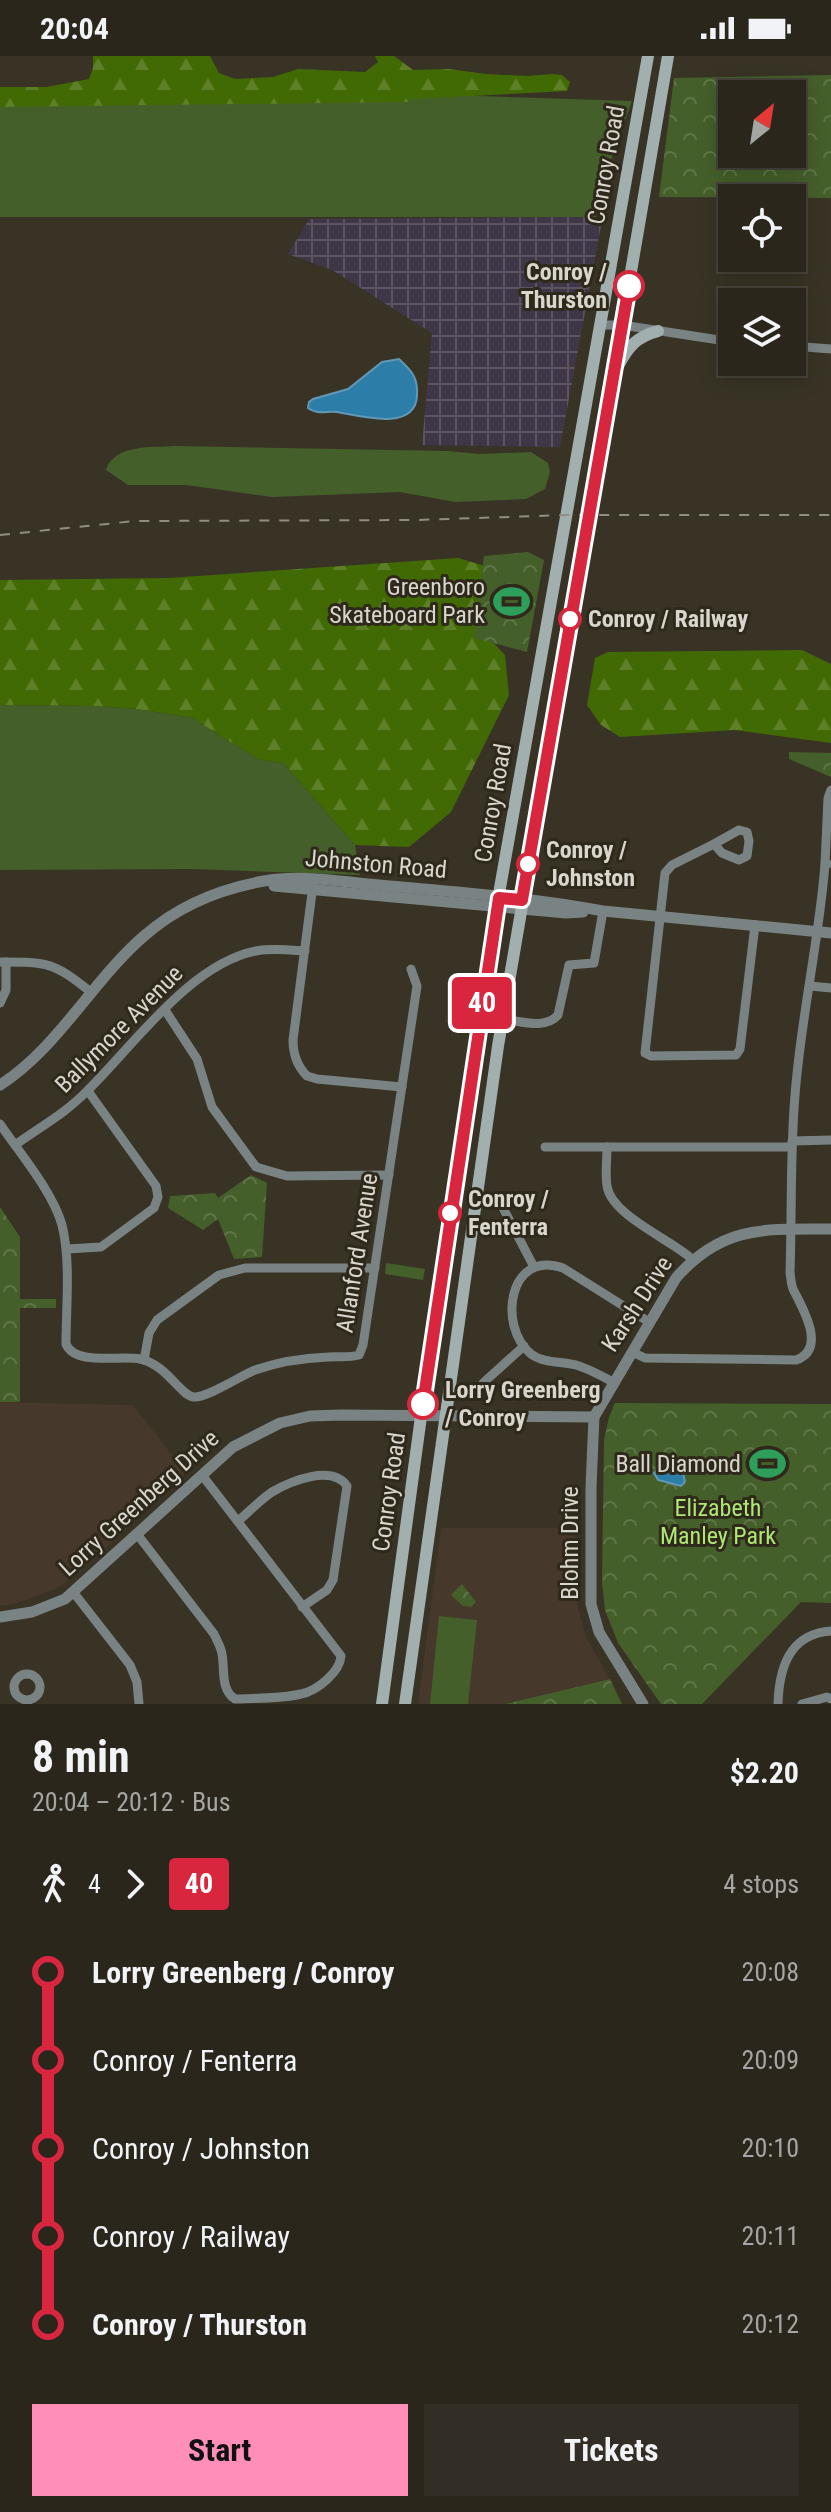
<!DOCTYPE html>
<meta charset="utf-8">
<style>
:root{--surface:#2a261c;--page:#322e25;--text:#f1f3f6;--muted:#a5a5a3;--line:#46433b;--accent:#ff8eb9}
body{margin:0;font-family:"Roboto Condensed",sans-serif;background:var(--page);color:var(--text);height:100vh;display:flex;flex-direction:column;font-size:30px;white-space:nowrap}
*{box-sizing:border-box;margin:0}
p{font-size:26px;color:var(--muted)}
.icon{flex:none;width:44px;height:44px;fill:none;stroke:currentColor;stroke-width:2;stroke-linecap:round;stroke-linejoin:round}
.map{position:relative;height:1648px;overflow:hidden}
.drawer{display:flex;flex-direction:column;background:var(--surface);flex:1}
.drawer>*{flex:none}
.badge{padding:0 16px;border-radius:6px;font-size:28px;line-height:52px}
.needle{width:52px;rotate:30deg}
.tools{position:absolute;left:718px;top:24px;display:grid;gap:16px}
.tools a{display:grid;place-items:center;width:88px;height:88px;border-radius:0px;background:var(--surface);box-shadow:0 4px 20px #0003,0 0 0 2px var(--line);font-size:40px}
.map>.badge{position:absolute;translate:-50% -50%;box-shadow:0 0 0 4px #fff}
.legs{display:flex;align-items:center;gap:12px;height:88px;padding:0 32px;font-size:26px}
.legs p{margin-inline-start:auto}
.headline{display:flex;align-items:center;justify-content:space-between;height:136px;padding:0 32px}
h1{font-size:44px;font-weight:700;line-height:60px}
.button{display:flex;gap:16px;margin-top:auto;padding:16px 32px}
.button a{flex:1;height:92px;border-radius:0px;background:var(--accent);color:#111;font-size:32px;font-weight:700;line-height:92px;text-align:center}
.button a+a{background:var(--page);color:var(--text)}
ul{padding:0 32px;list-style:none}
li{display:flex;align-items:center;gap:28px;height:88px;font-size:30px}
li i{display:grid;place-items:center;width:12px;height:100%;margin:0 10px;background:currentColor}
li i::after{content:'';width:20px;height:20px;margin:-10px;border:6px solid;border-radius:50%;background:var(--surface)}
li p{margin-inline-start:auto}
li:first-child i{background:linear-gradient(#0000 50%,currentColor 0)}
li:last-child i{background:linear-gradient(currentColor 50%,#0000 0)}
.status{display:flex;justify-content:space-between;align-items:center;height:56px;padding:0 40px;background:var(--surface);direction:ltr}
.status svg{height:22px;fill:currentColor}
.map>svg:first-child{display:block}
.industrial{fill:url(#industrial-grid)}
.education{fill:#46382a}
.grass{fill:#455f2a}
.forest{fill:url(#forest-firs)}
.park{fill:url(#park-crowns);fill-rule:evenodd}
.water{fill:#2d7da9;stroke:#6198b4;stroke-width:2}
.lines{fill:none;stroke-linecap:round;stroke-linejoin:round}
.minor{stroke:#7a8383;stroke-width:9}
.tertiary{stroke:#7a8383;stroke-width:11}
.secondary{stroke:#a1b0af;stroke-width:12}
.rail{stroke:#918d82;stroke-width:2;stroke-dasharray:10 10;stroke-linecap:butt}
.line-1-casing{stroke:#fff;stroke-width:18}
.line-1{stroke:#d7263d;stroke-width:12}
.stop-1-dot{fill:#fff;stroke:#d7263d;stroke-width:4}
.labels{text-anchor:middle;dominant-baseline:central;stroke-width:6;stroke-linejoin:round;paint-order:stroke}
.street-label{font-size:24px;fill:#d9d6cd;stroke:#2e291b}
.stop-label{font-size:24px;font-weight:bold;fill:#d9d6cd;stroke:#2e291b;text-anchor:start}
.poi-label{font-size:24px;fill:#d9d6cd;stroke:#2e291b;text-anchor:end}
.park-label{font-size:24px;fill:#aee774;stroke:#2e291b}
</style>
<div class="status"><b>20:04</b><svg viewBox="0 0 49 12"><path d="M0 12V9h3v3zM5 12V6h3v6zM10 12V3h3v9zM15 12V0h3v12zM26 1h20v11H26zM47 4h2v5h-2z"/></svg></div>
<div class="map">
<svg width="831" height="1648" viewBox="0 0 831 1648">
<defs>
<pattern id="industrial-grid" width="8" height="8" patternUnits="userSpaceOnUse" patternTransform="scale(2)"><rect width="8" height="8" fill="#3f3747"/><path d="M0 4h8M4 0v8" fill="none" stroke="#5a5360"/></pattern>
<pattern id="forest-firs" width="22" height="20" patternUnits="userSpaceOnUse" patternTransform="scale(2)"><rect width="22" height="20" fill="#426a04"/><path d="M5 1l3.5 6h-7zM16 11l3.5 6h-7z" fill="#5d7f27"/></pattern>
<pattern id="park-crowns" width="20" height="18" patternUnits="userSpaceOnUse" patternTransform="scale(2)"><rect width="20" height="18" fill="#455f2a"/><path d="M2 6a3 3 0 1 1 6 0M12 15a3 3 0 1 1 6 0" fill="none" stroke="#5f7548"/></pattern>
</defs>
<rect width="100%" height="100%" fill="#383325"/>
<polygon class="industrial" points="596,161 601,170 560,391 422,389 432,277 332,214 288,198 309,163"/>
<g class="education">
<polygon points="0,1346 133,1349 186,1417 80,1516 56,1533 15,1548 0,1550"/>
<polygon points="441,1472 575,1472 577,1548 586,1581 610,1623 505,1648 418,1648"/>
</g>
<g class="grass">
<polygon points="231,32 632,45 599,138 596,161 0,161 0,33"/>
<path d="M176,390l272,5 32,3 51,-2 17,11 2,9 -5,17 -19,10 -71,3 -55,-10 -128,5 -86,-12h-58l-22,-15c9,-27 47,-22 70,-24z"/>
<polygon points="0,649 95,650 137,653 192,662 258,703 283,707 355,789 360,819 192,813 0,814"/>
<polygon points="386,1207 425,1213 423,1224 385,1218"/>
<polygon points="439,1560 477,1564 468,1648 430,1648"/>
</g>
<g class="forest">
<polygon points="93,0 210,0 219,17 235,23 273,21 298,13 365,16 378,6 375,0 394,0 413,14 449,13 486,18 527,20 553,18 562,19 570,26 567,35 414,43 407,46 0,51 0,31 47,31 89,23 93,12"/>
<polygon points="458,502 492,512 478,571 505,599 509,639 451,756 409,791 355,789 283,707 258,703 192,662 137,653 95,650 0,649 0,524 169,522"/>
<polygon points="802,594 831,608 831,687 735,674 620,681 601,669 587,649 595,602 608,596"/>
</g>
<g class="park">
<path d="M831,19v123l-172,-1 15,-119zM732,38h60v60h-60z"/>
<polygon points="528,496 544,504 527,596 474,582 484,500"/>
<polygon points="789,696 831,697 831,721 789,703"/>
<polygon points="251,1119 267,1127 262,1201 234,1203 218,1163 203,1174 168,1152 170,1140 215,1137 218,1142"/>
<polygon points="0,1151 20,1181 20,1243 56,1243 56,1252 20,1252 20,1346 0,1346"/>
<polygon points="615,1347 831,1348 831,1547 801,1546 702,1648 661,1648 618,1587 605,1554 602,1527 604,1384 609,1361"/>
<polygon points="462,1528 476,1546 471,1551 463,1550 451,1539"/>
<polygon points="610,1623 622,1648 505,1648"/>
</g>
<g class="water">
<path d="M399,303c14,13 19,19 18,37 -2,36 -57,20 -80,16 -11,-1 -20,3 -29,-4l1,-6 4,-3 35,-10 34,-27z"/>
<polygon points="659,1413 671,1417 683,1417 685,1426 681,1430 658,1424 654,1417"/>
</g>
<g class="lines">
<g class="minor">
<polyline points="600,269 622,269 732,286"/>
<polyline points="792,290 831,293"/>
<polyline points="714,788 739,774 747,776 749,785 747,800 739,804 722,797 714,788 672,809 665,817 645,997 651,1000 736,999 740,993 755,869"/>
<polyline points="828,808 825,808 828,742 831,734"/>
<path d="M313,829l-20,155c0,14 4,26 14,36l10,3 85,8"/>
<path d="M0,906c49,0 53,0 92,31"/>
<polyline points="810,930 831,932"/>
<polyline points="0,947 6,934 6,906"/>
<polyline points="165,954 197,1003 212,1051 256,1111 287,1120 389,1119"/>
<path d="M502,963c19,2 43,11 56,-4l11,-50 25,-2 9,-52"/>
<path d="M0,1068c19,28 53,68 62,101 9,36 4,82 4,119 9,22 54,11 74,15 28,6 40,37 54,38 13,1 46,-21 61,-27 23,-8 49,-12 73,-13 10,-1 20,1 31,-2l4,-10 54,-359 -6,-17"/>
<polyline points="792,1085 831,1084"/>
<path d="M15,1089c25,-18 51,-32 73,-55 46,-45 102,-126 168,-139 16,-3 33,-1 49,0"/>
<polyline points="545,1091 791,1091"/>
<path d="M607,1091c0,13 -2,27 0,39 4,29 63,53 85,73"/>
<polyline points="501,1148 534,1211"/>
<polyline points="67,1193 101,1191 154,1152 158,1141 156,1130 88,1035"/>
<path d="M632,1296l13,6 151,2c31,-11 7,-51 -2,-69 -3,-5 -3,-12 -4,-19 2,-59 0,-118 5,-177 6,-78 24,-154 30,-231"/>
<polyline points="144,1304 149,1277 157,1264 219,1219 245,1212 375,1212"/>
<path d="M613,1326c-11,-6 -22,-12 -34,-16 -15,-5 -35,-2 -48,-12 -34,-28 -22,-105 32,-86l86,54"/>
<polyline points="483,1327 524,1290"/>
<path d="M238,1465c11,-9 22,-21 34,-29 19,-11 60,-28 75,-6l-14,94 -6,10 -25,17"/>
<path d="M137,1478l77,100c3,7 7,13 8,20 3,15 -2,35 13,45 21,-1 45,0 66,-5 16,-3 39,-22 40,-38l-139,-181"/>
<polyline points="74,1537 130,1609 137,1626 139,1648"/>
<circle cx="27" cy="1631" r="13"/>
<path d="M778,1648c1,-36 11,-70 53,-73"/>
<polyline points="802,1648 827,1641 831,1643"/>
</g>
<g class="tertiary">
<polyline points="274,830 566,857 583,856"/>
<path d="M0,1029c58,-37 92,-104 144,-149 34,-30 75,-47 120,-55 37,-7 78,1 115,4 75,7 151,12 224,26l228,22"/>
<polyline points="0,1561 32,1556 65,1543 233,1391 280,1367 310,1360 341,1359 594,1361"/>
<path d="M643,1648l-44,-72 -8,-28v-117l3,-70 82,-139c46,-53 89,-49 155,-49"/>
</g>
<g class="secondary">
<path d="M618,310c10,-19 18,-29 40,-35"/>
<polyline points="382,1648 442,1206 500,832 648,0"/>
<polyline points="405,1648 498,990 668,0"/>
</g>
<polyline class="rail" points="0,479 135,465 416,464 567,459 831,459"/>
</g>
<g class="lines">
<defs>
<polyline id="line-1" points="423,1348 499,842 522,844 629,230"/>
</defs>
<use href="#line-1" class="line-1-casing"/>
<use href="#line-1" class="line-1"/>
</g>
<defs>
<symbol id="stadium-bare" viewBox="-9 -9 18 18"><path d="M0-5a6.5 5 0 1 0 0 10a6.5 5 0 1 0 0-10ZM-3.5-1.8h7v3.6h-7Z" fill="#2e9e5b" stroke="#2e291b" stroke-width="2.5" paint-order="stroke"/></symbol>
</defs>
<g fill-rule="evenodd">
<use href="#stadium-bare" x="486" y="520" width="51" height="51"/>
<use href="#stadium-bare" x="742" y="1382" width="51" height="51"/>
</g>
<g class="stop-1-dot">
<circle cx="629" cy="230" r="14"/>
<circle cx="570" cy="563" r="10"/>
<circle cx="528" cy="808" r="10"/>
<circle cx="450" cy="1157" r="10"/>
<circle cx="423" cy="1348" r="14"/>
</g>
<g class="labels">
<g class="street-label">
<text transform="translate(606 109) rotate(-80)">Conroy Road</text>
<text transform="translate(493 747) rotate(-80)">Conroy Road</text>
<text transform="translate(376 808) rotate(5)">Johnston Road</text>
<text transform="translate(119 973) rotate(-45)">Ballymore Avenue</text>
<text transform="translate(357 1197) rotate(-81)">Allanford Avenue</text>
<text transform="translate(637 1248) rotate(-57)">Karsh Drive</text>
<text transform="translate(389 1436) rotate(-82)">Conroy Road</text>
<text transform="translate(139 1447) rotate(-42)">Lorry Greenberg Drive</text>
<text transform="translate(570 1487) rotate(-90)">Blohm Drive</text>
</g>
<g class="stop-label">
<text x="607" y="216" text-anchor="end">Conroy /<tspan x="607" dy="28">Thurston</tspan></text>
<text x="588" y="563">Conroy / Railway</text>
<text x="546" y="794">Conroy /<tspan x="546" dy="28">Johnston</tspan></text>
<text x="468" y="1143">Conroy /<tspan x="468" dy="28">Fenterra</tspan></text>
<text x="445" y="1334">Lorry Greenberg<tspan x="445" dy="28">/ Conroy</tspan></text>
</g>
<g class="poi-label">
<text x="485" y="531">Greenboro<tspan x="485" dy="28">Skateboard Park</tspan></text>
<text x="741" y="1408">Ball Diamond</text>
</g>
<g class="park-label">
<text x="718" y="1452">Elizabeth<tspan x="718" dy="28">Manley Park</tspan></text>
</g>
</g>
</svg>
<div class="tools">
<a><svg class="needle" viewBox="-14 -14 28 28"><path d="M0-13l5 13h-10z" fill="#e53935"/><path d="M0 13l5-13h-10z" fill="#a5a5a3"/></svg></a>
<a><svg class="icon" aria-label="locate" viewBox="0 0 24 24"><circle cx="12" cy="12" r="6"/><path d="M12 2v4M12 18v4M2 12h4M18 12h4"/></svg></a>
<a><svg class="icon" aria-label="layers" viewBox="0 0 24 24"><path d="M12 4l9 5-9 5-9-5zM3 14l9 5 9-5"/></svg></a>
</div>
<b class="badge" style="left:482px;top:947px;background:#d7263d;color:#fff">40</b>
</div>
<section class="drawer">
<div class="headline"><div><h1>8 min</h1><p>20:04 – 20:12 · Bus</p></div><b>$2.20</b></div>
<div class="legs"><svg class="icon" aria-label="walk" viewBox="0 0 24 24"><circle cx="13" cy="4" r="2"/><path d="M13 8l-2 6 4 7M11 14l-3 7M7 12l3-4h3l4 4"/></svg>4<svg class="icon" aria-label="forward" viewBox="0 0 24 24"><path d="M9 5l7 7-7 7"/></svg><b class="badge" style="background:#d7263d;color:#fff">40</b><p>4 stops</p></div>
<ul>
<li><i style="color:#d7263d"></i><b>Lorry Greenberg / Conroy</b><p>20:08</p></li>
<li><i style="color:#d7263d"></i><span>Conroy / Fenterra</span><p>20:09</p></li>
<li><i style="color:#d7263d"></i><span>Conroy / Johnston</span><p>20:10</p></li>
<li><i style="color:#d7263d"></i><span>Conroy / Railway</span><p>20:11</p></li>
<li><i style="color:#d7263d"></i><b>Conroy / Thurston</b><p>20:12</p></li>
</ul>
<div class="button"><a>Start</a><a>Tickets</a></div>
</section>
